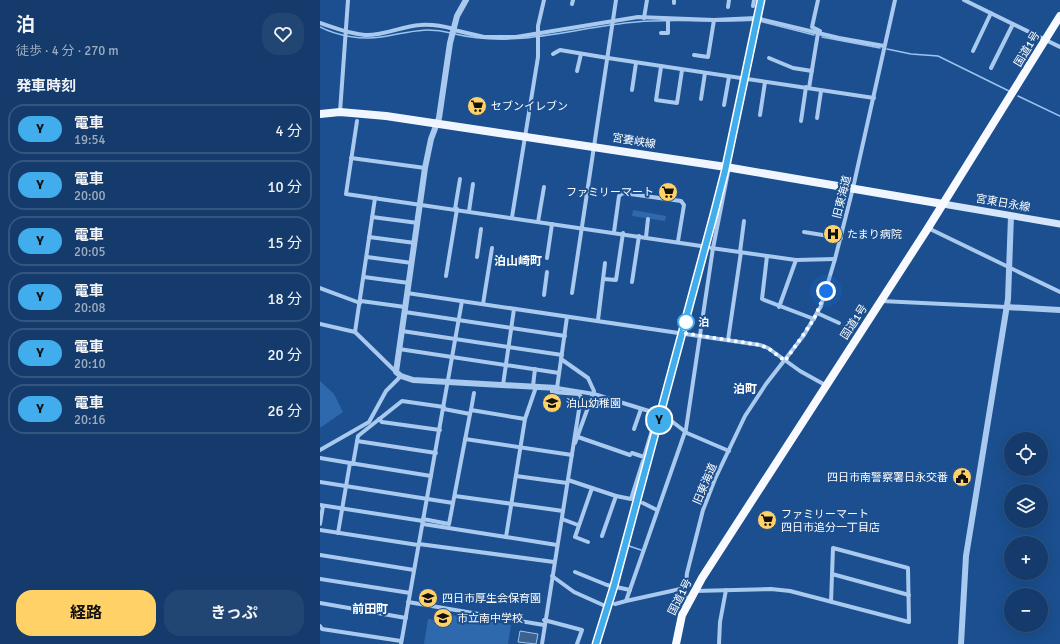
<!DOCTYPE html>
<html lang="ja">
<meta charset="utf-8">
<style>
:root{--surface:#143b6b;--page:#214673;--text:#f1f3f6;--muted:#9dadc1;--line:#33557e;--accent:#ffd166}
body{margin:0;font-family:Signika,"Noto Sans JP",sans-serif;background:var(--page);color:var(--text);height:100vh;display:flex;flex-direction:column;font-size:15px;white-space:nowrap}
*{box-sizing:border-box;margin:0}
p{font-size:13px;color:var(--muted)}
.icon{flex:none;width:22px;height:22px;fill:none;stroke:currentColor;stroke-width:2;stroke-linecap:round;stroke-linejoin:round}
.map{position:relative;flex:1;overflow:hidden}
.drawer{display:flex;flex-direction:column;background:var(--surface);width:320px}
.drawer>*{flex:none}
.badge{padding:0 8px;border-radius:13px;font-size:14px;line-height:26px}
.controls{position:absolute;left:684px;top:432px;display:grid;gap:8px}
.controls a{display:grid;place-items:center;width:44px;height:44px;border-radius:50%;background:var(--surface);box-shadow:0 4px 16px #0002,0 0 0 1px var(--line);font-size:20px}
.you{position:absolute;width:20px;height:20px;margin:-10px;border:3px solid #fff;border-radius:50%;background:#1a73e8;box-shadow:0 0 0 6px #1a73e833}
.map>.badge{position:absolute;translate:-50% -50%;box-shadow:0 0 0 2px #fff}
h2{padding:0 16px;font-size:15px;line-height:36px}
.round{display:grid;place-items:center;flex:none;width:42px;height:42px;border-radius:16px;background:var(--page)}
.headline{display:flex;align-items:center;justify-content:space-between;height:68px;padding:0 16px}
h1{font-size:19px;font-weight:700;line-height:30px}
.cta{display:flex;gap:8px;margin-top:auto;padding:8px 16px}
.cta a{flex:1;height:46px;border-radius:16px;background:var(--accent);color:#111;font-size:16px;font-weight:700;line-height:46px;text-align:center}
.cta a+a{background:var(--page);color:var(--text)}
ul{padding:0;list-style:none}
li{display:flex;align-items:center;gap:12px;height:50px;margin:0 8px 6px;padding:0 8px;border:2px solid var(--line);border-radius:16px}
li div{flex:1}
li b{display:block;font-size:15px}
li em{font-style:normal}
li .badge{min-width:44px;font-weight:700;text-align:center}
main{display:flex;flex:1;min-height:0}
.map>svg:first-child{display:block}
.green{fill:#2e69ad}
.water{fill:#3c6290;stroke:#9cc4f0}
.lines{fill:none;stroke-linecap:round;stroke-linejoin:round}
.stream{stroke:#9cc4f0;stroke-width:1.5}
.minor{stroke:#a9c9ee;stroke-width:4}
.tertiary{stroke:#a9c9ee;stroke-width:6}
.secondary{stroke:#d6e6fa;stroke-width:7}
.primary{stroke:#f0f6ff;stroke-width:8}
.trunk{stroke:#f8faff;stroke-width:8}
.rail{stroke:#fff;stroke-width:1.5;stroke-dasharray:7 3;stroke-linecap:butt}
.line-casing{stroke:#fff;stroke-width:9}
.line{stroke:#42aded;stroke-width:6}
.walk{stroke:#fff;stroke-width:4;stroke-dasharray:0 7.2}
.stop-dot{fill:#fff;stroke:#42aded;stroke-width:2}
.labels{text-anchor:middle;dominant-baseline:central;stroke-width:4;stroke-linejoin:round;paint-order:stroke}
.street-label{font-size:11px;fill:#fff;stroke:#1b4f8f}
.poi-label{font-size:11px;fill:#fff;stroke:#1b4f8f;text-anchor:start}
.stop-label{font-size:11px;font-weight:bold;fill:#fff;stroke:#1b4f8f;text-anchor:start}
.neighbourhood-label{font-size:12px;font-weight:bold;fill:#fff;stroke:#1b4f8f}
</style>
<main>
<section class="drawer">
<div class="headline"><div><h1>泊</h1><p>徒歩 · 4 分 · 270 m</p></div><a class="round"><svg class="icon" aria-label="heart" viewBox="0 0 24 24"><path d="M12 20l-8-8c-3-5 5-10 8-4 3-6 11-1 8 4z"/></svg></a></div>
<h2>発車時刻</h2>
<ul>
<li><span class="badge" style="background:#42aded;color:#111">Y</span><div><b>電車</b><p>19:54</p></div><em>4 分</em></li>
<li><span class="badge" style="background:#42aded;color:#111">Y</span><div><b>電車</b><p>20:00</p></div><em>10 分</em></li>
<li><span class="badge" style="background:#42aded;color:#111">Y</span><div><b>電車</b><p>20:05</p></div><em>15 分</em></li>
<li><span class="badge" style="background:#42aded;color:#111">Y</span><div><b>電車</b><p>20:08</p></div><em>18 分</em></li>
<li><span class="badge" style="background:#42aded;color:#111">Y</span><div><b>電車</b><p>20:10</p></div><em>20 分</em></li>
<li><span class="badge" style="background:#42aded;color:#111">Y</span><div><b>電車</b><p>20:16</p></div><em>26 分</em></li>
</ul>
<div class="cta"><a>経路</a><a>きっぷ</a></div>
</section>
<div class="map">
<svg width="740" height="644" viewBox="0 0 740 644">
<rect width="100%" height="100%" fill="#1b4f8f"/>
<g class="green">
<polygon points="313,210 346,216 345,221 312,216"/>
<polygon points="0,381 14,394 23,412 0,428"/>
<polygon points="119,613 191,625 188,644 104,644 108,619 118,620"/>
</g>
<polygon class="water" points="200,631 218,634 216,644 198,642"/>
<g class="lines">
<g class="stream">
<polyline points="439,21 494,35"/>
<path d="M0,27c17,9 42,13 61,10 27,-4 42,-11 70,-4"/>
<path d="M135,34c61,15 120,-7 181,-12 39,-4 80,1 120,-2"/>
<polyline points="502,37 560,48"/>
<polyline points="567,49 591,54 618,56 689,91"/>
<polyline points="698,96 740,116"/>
<polyline points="309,546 321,550"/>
</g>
<g class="minor">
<polyline points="498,0 492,27 500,31"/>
<polyline points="644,0 740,47"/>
<polyline points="354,3 354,0"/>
<polyline points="252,4 253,0"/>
<polyline points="433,6 434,0"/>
<polyline points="408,7 409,0"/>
<polyline points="324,18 327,0"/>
<path d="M0,23c15,5 29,11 45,12 19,1 37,-9 55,-10 12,-1 23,1 34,4"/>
<polyline points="134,30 164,37 196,37 318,17 394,20 436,18 519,38 564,46"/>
<polyline points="341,33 348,33 348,19"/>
<polyline points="653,51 671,13"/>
<polyline points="233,54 240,50 288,58"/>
<polyline points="374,55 388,57 394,20"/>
<polyline points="288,58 554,98"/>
<polyline points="449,58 473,68 492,71"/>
<polyline points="341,67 336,100 357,103 362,70"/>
<polyline points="671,68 693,24"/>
<polyline points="257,71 261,54"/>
<polyline points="489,88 498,33"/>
<polyline points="312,90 316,63"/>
<polyline points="381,99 385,73"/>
<polyline points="404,105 409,77"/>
<polyline points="20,112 28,0"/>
<polyline points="440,115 445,82"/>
<polyline points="497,118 501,91"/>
<polyline points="37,121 26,194 381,246"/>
<polyline points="481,121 486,87"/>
<polyline points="31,158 105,168"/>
<polyline points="135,209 140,179"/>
<polyline points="149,211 153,184"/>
<polyline points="52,217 98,223"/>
<polyline points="192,217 218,57 218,26 224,0"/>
<polyline points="218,222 224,187"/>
<polyline points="608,228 740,292"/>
<polyline points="294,232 299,196 303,193 361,201 364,205 358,241"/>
<polyline points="484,232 521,238"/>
<polyline points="49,237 95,243"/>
<polyline points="326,237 328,219"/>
<polyline points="391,248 476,260 515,259"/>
<polyline points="393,248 409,167"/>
<polyline points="420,252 424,221"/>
<polyline points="447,256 442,299 494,319"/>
<polyline points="47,257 92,263"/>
<polyline points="157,257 161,229"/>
<polyline points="227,258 232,224"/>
<polyline points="126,276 137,209"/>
<polyline points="44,277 89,283"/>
<polyline points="284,279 296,280 303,233"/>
<polyline points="312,282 319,236"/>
<polyline points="0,288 40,303"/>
<polyline points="87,293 440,345 448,348 480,371 507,386"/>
<polyline points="252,293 296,0"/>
<polyline points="224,295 227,272"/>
<polyline points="41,301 85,307"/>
<polyline points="561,301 686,307"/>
<polyline points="163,304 172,248"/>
<polyline points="459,307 476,260"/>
<polyline points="85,312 245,336"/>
<polyline points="497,313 519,323"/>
<polyline points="247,317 237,388 274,394 345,416 367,433 409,451"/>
<polyline points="278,320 285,263"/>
<polyline points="0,324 35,332 76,372"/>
<polyline points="82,331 242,355"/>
<polyline points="35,332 55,198"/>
<polyline points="408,340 421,252"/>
<polyline points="79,349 239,373"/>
<polyline points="241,359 268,378 274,391 255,443"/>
<polyline points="183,385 194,309"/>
<polyline points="213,386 215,369"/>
<polyline points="216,387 205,419 186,537 237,545"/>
<polyline points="151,410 154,393"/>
<polyline points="150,414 151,410 205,419"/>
<polyline points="59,419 62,422 120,430"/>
<polyline points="314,429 321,409"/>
<polyline points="258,437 310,455"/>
<polyline points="145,439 252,455"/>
<polyline points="37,441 116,453"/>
<polyline points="0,450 49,422 66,391 81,376"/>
<polyline points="312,453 324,457 337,414"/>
<polyline points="0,458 30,463"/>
<polyline points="33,464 38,436 82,401 124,407"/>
<polyline points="196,476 247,483"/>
<polyline points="248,480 296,496 282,536"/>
<polyline points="0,482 133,503"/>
<polyline points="135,496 243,511"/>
<polyline points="296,496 311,499 323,461"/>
<polyline points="323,503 337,510"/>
<polyline points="0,505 103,521"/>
<polyline points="103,519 129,524 150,414 124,409"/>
<polyline points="242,519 258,525"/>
<polyline points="0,524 3,506"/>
<polyline points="103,524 186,537"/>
<polyline points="0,530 98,545"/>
<polyline points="18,533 30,463 111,476"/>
<polyline points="268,542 255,537 272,488"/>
<polyline points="99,544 234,562"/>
<polyline points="0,555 94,570"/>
<polyline points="255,572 287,585 310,590"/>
<polyline points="512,574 589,595"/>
<polyline points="232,576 254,592 283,605"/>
<polyline points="0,579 90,593"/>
<polyline points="365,588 306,601 366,429 393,248"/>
<polyline points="375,591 451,589 470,591 589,622 588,568 513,548 511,602"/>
<polyline points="88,602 224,625"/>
<polyline points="0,603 86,618"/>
<polyline points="367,603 365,595 367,573 383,510 395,479 425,416 446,384 484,335 501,306 515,259 533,188 575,0"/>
<polyline points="295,604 306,601"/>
<polyline points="224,620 262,630 257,644"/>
<polyline points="0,626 2,629 81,641"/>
<polyline points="81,644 142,301"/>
<polyline points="222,644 261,397 259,394 232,392 232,387"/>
<polyline points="399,644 400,622 406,590"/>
</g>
<g class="tertiary">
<polyline points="146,0 137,16 130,43 119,118 111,139 105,168 76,372 81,376 93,380 237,388"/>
<polyline points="686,307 740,310"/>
<polyline points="641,644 646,556 688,299 691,216"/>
</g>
<polyline class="secondary" points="623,204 740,224"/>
<polyline class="primary" points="0,114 20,112 66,116 406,167 623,204"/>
<polyline class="trunk" points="356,644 362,615 382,578 608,228 740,16"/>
<polyline class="rail" points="276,644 294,587 394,214 406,167 441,0"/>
</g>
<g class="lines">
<defs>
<polyline id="line" points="276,644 294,586 394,214 405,171 441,0"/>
</defs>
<use href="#line" class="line-casing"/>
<use href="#line" class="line"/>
<polyline class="walk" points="366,322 363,333 440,345 448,348 465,361 494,319 506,291"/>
</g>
<defs>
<symbol id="supermarket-disc" viewBox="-11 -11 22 22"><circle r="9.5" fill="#ffd166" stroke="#1b4f8f"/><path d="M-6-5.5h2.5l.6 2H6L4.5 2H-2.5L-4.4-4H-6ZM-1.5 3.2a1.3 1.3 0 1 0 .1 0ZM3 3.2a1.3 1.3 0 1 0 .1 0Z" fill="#111"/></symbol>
<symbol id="hospital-disc" viewBox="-11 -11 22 22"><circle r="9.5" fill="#ffd166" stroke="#1b4f8f"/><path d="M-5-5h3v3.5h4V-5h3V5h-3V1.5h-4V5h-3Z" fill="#111"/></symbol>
<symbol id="school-disc" viewBox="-11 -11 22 22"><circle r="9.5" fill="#ffd166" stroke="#1b4f8f"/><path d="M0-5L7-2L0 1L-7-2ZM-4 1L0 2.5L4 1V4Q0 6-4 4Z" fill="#111"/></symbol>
<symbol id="civic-disc" viewBox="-11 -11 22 22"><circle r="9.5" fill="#ffd166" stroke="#1b4f8f"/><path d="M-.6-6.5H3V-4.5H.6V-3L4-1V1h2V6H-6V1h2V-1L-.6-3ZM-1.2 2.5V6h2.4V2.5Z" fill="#111"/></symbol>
</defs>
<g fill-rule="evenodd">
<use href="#supermarket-disc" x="146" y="95" width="22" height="22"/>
<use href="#supermarket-disc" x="337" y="181" width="22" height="22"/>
<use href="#hospital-disc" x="502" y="223" width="22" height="22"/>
<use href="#school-disc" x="221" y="392" width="22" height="22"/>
<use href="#civic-disc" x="631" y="466" width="22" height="22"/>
<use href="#supermarket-disc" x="436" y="509" width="22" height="22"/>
<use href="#school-disc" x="97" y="587" width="22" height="22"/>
<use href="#school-disc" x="112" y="607" width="22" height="22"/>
</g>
<circle class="stop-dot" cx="366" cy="322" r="8"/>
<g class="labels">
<g class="street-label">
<text transform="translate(707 49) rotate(-59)">国道1号</text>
<text transform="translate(314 141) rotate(9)">宮妻峡線</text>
<text transform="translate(522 197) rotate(-76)">旧東海道</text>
<text transform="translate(683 203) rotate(10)">宮東日永線</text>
<text transform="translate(534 322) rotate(-57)">国道1号</text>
<text transform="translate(385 484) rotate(-67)">旧東海道</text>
<text transform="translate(360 597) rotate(-63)">国道1号</text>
</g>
<g class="poi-label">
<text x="171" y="106">セブンイレブン</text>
<text x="334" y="192" text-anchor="end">ファミリーマート</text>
<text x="527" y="234">たまり病院</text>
<text x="246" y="403">泊山幼稚園</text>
<text x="628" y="477" text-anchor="end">四日市南警察署日永交番</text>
<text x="461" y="514">ファミリーマート<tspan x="461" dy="13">四日市追分一丁目店</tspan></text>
<text x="122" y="598">四日市厚生会保育園</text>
<text x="137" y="618">市立南中学校</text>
</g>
<g class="stop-label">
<text x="378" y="322">泊</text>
</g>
<g class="neighbourhood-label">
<text x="198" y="261">泊山崎町</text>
<text x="425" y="389">泊町</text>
<text x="50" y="609">前田町</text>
</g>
</g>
</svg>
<div class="controls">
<a><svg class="icon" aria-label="locate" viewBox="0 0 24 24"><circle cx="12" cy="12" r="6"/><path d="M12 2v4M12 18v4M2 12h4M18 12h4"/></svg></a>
<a><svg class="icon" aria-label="layers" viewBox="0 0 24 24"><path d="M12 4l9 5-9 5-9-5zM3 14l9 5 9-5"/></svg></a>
<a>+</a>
<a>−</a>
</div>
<div class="you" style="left:506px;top:291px"></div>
<b class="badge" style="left:339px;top:420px;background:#42aded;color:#111">Y</b>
</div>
</main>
